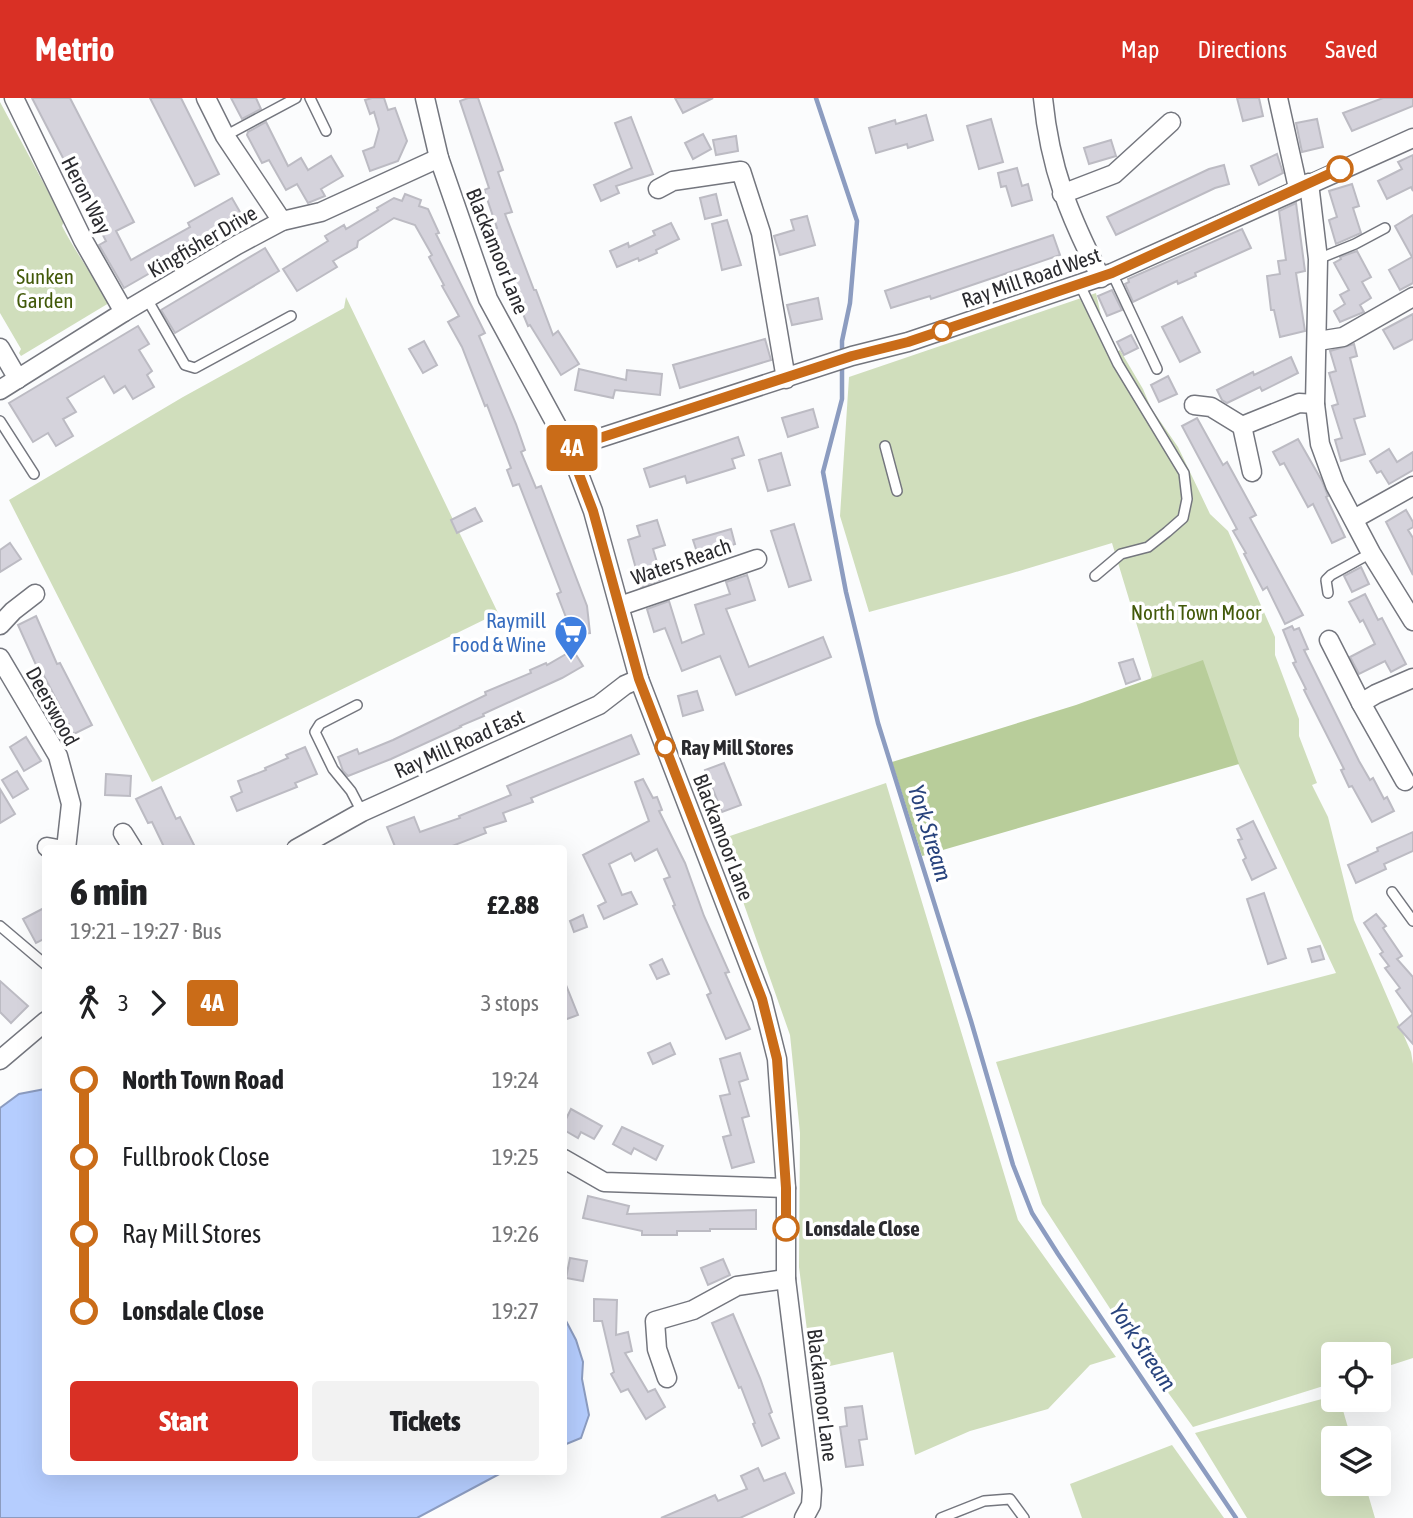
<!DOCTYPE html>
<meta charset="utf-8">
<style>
:root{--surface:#fff;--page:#f2f2f2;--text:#202124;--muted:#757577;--accent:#d93025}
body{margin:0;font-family:"Asap Condensed",sans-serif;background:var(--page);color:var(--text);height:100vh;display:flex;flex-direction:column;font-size:26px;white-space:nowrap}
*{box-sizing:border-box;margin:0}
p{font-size:23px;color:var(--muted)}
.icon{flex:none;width:38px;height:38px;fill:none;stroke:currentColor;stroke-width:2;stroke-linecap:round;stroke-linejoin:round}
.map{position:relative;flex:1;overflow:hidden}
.panel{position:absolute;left:42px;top:747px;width:525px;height:630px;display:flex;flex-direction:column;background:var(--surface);border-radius:7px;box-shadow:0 7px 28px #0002}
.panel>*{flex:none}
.badge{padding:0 14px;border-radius:5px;font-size:24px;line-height:46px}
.buttons{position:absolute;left:1321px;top:1244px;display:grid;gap:14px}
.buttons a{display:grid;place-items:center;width:70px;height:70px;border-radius:7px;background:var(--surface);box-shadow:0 7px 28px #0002;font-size:35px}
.map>.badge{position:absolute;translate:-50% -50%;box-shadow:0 0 0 4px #fff}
.legs{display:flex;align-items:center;gap:10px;height:77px;padding:0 28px;font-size:23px}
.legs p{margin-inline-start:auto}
.head{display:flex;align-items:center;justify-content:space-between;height:119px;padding:0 28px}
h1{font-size:38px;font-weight:800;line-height:52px}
.button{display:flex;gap:14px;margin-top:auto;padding:14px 28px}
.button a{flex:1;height:80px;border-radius:7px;background:var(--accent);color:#fff;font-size:28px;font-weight:800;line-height:80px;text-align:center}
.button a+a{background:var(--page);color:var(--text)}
ul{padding:0 28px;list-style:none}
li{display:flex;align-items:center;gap:24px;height:77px;font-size:26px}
li i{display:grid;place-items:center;width:10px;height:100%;margin:0 9px;background:currentColor}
li i::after{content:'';width:18px;height:18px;margin:-9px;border:5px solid;border-radius:50%;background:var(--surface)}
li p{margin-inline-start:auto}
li:first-child i{background:linear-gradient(#0000 50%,currentColor 0)}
li:last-child i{background:linear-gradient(currentColor 50%,#0000 0)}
header{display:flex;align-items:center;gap:42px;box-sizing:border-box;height:98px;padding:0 35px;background:var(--accent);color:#fff}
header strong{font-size:33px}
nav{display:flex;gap:38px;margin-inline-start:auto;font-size:24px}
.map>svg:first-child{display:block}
.green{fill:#d0debc}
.forest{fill:#b8cd9a}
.water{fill:#b5cdfe;stroke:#8c9cc0;stroke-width:2}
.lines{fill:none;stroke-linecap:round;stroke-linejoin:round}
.stream{stroke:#8c9cc0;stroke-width:4.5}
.building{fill:#d5d3dc;stroke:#bcbbc3;stroke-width:2}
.lane-casing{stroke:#74767e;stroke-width:12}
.street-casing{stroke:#74767e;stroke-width:21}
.lane{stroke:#fff;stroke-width:9}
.street{stroke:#fff;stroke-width:18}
.line-1-casing{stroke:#fff;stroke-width:16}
.line-1{stroke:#ca6c18;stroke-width:10}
.stop-1-dot{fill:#fff;stroke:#ca6c18;stroke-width:3.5}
.labels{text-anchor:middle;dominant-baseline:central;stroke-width:7;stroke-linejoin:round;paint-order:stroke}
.street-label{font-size:21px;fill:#2b2b2f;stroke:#fff}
.park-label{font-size:21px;fill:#42590a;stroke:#fff}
.shop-label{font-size:21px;fill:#366cbe;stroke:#fff;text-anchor:end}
.stop-label{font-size:21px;font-weight:bold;fill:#2b2b2f;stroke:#fff;text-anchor:start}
.water-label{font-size:23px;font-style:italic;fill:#28437d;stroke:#fff}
</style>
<header>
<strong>Metrio</strong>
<nav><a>Map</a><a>Directions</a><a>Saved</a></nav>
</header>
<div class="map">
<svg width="1413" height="1420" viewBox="0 0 1413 1420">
<rect width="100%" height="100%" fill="#fbfcfd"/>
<g class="green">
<path d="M0,4l64,119 -2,5c14,27 31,50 47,77l-88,53 -2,-3 2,-4 -21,-36z"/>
<polygon points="1096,195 1104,231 1117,254 1120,252 1143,291 1151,310 1178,349 1210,416 1228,433 1275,539 1275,557 1299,621 1299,638 1317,685 1312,687 1328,719 1354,822 1411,954 1413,966 1413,1260 1379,1271 1379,1256 1334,1256 1333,1285 1193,1329 1135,1249 1042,1106 996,964 1336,875 1234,657 1150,583 1152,577 1112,445 1009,476 869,514 840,418 849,279"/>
<polygon points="346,199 498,515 152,684 9,402 183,299 344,210"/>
<polygon points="886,685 1018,1122 1116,1259 1090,1267 1048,1311 970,1333 915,1357 893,1254 812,1272 799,1169 800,1035 790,937 721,741"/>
<polygon points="1333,1298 1334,1302 1340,1302 1351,1340 1334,1340 1334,1386 1365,1386 1375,1420 1247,1420 1195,1335"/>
<polygon points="1172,1347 1224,1420 1082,1420 1070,1386"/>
</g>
<polygon class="forest" points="1203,562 1239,666 922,758 892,664 1076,607"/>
<g class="water">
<polygon points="45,991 46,1374 503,1374 417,1420 0,1420 0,1010 19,996"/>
<polygon points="564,1219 576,1242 583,1264 582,1281 589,1317 581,1340 564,1347"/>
</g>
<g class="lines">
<g class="stream">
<polyline points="816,0 857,123 850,205 842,243 842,257"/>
<polyline points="842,266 842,301 823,374 846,494 878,625 971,923 1013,1067 1032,1115 1058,1156 1236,1420"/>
</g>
</g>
<g class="building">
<polygon points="32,0 70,0 134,124 116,133 131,162 190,129 188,125 232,100 244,121 124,190 99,147 106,143"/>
<polygon points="150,0 181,0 219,76 195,88"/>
<polygon points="231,0 256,0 261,11 242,21"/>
<polygon points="372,0 384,0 388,12 395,10 407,43 398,63 370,73 363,53 374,49 379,31 374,14 370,16 365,2"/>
<polygon points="468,0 478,0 503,72 498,74 512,114 505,116 534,192 536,192 553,237 558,233 579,266 561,277 530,227 528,228 489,133 497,130 484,92 489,90 460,3"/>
<polygon points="675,0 713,0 683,15"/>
<polygon points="1237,0 1259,0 1263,18 1243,23"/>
<polygon points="1383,0 1413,0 1413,8 1352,33 1343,15"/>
<polygon points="926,17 933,42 908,50 907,46 876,55 869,30 895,22 896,26"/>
<polygon points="631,19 653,76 616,88 619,95 601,103 594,87 632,70 615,25"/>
<polygon points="991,21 1003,64 979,71 967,28"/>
<polygon points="1317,21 1323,49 1302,54 1296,25"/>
<polygon points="266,24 288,68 301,60 308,72 331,58 343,78 321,91 325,98 308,105 297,86 286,92 269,62 262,65 247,37 248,34"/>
<polygon points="703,36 711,51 693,61 685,45"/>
<polygon points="736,38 738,53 716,57 713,42"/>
<polygon points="1111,42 1116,58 1089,66 1084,50"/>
<polygon points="1277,56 1283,75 1259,87 1251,68"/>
<polygon points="1413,57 1413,93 1411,89 1387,101 1378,83 1402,71 1398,64"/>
<polygon points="1224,67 1229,86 1215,90 1116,137 1107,119 1209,71"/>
<polygon points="1017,70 1022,88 1028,86 1032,102 1012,108 1006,88 1001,89 998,75"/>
<polygon points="1352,86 1359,108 1353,110 1361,135 1336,146 1329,122 1337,119 1329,93"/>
<polygon points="405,96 421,102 419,108 428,111 439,135 436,136 485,235 479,238 516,326 525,352 521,354 536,390 541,388 587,508 590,535 569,537 567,522 557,496 561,494 519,386 513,388 507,372 511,370 487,307 485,308 462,249 448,224 459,218 442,188 444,187 429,159 432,157 415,127 394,120 358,143 357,149 333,163 337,169 297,193 283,171 328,143 325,138 344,127 346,131 378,112 377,110 394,100 402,103"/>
<polygon points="716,96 721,117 705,121 700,100"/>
<polygon points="1296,105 1305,173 1296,175 1305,233 1280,239 1274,212 1271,212 1267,178 1280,176 1278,163 1286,162 1279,113"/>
<polygon points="1413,117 1413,185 1400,192 1389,172 1412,159 1395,128"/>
<polygon points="807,118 815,147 780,157 774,138 794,132 791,122"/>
<polygon points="727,122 741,167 722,172 712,126"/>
<polygon points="671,125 679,141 656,152 657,155 639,163 638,160 617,169 610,153 628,145 629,149 655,137 653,133"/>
<polygon points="1242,131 1251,150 1195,175 1196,178 1178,186 1177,183 1133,204 1125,186 1129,184 1128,181"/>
<polygon points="1053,137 1060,157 931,201 930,198 891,210 885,193"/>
<polygon points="265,150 279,173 175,235 161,212"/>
<polygon points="1357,153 1371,179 1362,184 1371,200 1360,207 1364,214 1340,224 1334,213 1345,206 1340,197 1349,192 1334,165 1341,161 1340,159"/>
<polygon points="1112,192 1122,212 1107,218 1098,198"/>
<polygon points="818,200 822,221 792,227 787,207"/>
<polygon points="1413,216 1413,241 1394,251 1383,232"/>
<polygon points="1182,219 1200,254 1180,264 1162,229"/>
<polygon points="138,228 149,246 139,252 152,273 147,277 154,289 133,301 125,288 114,295 104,278 67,300 76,314 63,321 73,338 56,348 48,335 33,344 9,305"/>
<polygon points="1131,237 1138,250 1124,257 1117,244"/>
<polygon points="765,241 771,262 680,290 673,267"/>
<polygon points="424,243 437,267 423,275 409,251"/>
<polygon points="1354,246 1357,258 1350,260 1365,318 1354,321 1365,356 1341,363 1335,342 1342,340 1332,308 1338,306 1329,275 1336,273 1330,253"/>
<polygon points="1291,259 1298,275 1262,293 1260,289 1227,305 1222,302 1217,292 1253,274 1254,277"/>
<polygon points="579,271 626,282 627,272 662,276 660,297 615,292 613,300 575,292"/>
<polygon points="1168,278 1177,296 1159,304 1151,287"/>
<polygon points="813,311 818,329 788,339 782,320"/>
<polygon points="1197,320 1223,367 1227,364 1256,417 1250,420 1303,517 1285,526 1267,489 1263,492 1244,456 1246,455 1233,433 1237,431 1182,328"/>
<polygon points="738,339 744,357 732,361 735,370 687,385 685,378 650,389 644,371"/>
<polygon points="1298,341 1322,383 1328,398 1326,399 1345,439 1332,445 1313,406 1308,409 1284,365 1280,367 1273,354"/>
<polygon points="1389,351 1397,364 1413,354 1413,372 1389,386 1381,373 1377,375 1370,363"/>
<polygon points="781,355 790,387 768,393 759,362"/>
<polygon points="475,410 482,423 457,435 451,422"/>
<polygon points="1406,412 1413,424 1413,429 1408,432 1413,440 1413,477 1386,424"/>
<polygon points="657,422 665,447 653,451 662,481 641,489 628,442 640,438 637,428"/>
<polygon points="794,426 811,482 789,489 771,433"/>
<polygon points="731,431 735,446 698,457 693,442"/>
<polygon points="10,445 21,461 0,474 0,452"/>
<polygon points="1361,469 1369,486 1352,494 1344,478"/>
<polygon points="747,477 755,502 726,511 749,569 823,539 831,559 736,597 720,558 682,573 665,530 654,534 647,511 669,503 682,545 704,536 695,507 730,496 726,484"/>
<polygon points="1365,496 1378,522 1382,520 1406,566 1391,574 1385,563 1359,576 1350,559 1375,546 1363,522 1360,524 1349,504"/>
<polygon points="36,518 57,566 60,565 92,627 74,636 38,566 36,567 18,527"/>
<polygon points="1292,528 1294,532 1299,530 1308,551 1304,552 1359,663 1370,682 1373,680 1384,701 1387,699 1394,713 1372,724 1352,688 1349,689 1341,672 1344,671 1304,592 1306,591 1293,565 1296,564 1283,532"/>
<polygon points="573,552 583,568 562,580 483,616 484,618 460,628 461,629 391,661 348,678 343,673 338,659 357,651 359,656 393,642 486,597 485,594 531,575 530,572 546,565 547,567"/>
<polygon points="1133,561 1140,581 1126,586 1119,565"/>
<polygon points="697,593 703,612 683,618 678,598"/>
<polygon points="631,637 639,656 531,700 533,704 503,715 506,723 484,730 486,735 452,748 453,751 396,751 387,729 414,719 420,734 460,720 459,718 511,697 507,688"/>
<polygon points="26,639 41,663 24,673 10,649"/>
<polygon points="305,649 317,676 295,685 297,689 237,713 231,699 242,694 238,683 266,672 265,670 288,660 286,657"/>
<polygon points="724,665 741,707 722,714 705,672"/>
<polygon points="17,673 28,691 13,700 2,682"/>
<polygon points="106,676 131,678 130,698 105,697"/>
<polygon points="643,681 653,700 657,699 662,712 659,713 685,765 704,818 729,874 725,875 750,931 726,941 707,897 711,895 673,808 675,807 664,781 670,779 657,751 635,763 631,755 609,766 622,797 631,794 637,806 604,821 598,808 606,804 583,757 649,723 635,684"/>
<polygon points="161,689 176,721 180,719 196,751 165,751 152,724 148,725 136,701"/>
<polygon points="0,691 15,716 0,725"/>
<polygon points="1253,723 1276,770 1252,782 1243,762 1246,760 1238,742 1242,741 1237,731"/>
<polygon points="1413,734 1413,753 1384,766 1386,771 1356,785 1348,767 1378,753 1377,750"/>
<polygon points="1264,795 1286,860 1268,866 1247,801"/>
<polygon points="46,809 46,840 36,845 23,821"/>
<polygon points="1376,816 1386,828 1383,830 1402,858 1397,861 1413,879 1413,916 1396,893 1400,890 1385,870 1389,868 1380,856 1383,854 1364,825"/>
<polygon points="583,817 587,829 574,834 570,823"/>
<polygon points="1320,848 1324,861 1312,864 1308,851"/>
<polygon points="662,861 669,876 657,881 650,867"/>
<polygon points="564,882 578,917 564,922"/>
<polygon points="0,883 28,908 11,925 0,914"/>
<polygon points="1413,916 1413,946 1398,929"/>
<polygon points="670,945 675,956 653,966 648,955"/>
<polygon points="740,955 748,981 739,984 749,1018 742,1020 754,1064 732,1070 723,1039 731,1037 720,998 730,996 720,961"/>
<polygon points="571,1011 602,1028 594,1041 581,1034 578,1040 564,1032 564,1025"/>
<polygon points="622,1029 663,1048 656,1062 634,1050 631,1056 613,1046"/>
<polygon points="588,1098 629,1108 627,1116 756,1112 756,1131 710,1131 710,1133 677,1133 677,1137 642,1137 642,1133 583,1120"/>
<polygon points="570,1160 587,1163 583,1183 566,1180"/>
<polygon points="723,1161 730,1177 708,1187 701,1170"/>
<polygon points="594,1201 617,1202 616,1237 628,1234 632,1253 625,1255 648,1294 655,1291 665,1309 646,1321 628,1291 621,1294 611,1276 614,1274 602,1223 594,1223"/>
<polygon points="733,1216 760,1280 772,1314 769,1316 779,1340 762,1348 753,1326 755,1325 741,1289 739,1290 712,1225"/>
<polygon points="862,1308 867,1341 859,1342 863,1367 846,1369 840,1329 847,1328 845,1310"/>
<polygon points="758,1370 764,1383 785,1375 794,1395 740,1420 661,1420 715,1397 718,1403 747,1391 741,1378"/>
</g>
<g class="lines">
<defs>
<g id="lane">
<polyline points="310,0 326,33"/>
<polyline points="225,38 296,0"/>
<polyline points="1318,161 1355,146 1385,130"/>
<polyline points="1112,175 1157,271"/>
<polyline points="1080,187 1118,266 1184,375 1187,401 1183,420 1167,434 1148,449 1121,456 1095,478"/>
<polyline points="147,201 185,267 195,270 291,218"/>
<polyline points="0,323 34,376"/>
<polyline points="885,348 897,393"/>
<polyline points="1328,495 1326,482 1331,477 1371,455"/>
<polyline points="357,607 320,626 315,634 333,671 351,693 362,714"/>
<polyline points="1392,794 1413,823"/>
<polyline points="0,828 46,867"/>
<polyline points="941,1420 984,1403 1010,1401 1024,1420"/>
</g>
<g id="street">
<polyline points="14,0 83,142 124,214"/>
<polyline points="206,0 225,38 282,123"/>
<polyline points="425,0 439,60 488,201 569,350 593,413 639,581 762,901 777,961 786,1090 786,1181 812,1392 811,1407 804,1420"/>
<path d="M1043,0c7,71 26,117 58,180"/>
<polyline points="1278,0 1298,90"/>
<polyline points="1309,85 1318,161 1315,306 1320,346 1335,387 1371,455 1413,523"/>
<polyline points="658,91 673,83 741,73 761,135 786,281"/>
<polyline points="1062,96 1114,76 1171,24"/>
<polyline points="1318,243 1343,239 1413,199"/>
<polyline points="0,250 18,281"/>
<polyline points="0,292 124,214 237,147 282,123 321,114 439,60"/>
<polyline points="1194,307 1211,309 1242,328 1252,374"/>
<polyline points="1242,328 1299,305 1315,306"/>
<polyline points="569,350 852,258 908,244 1112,175 1413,40"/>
<polyline points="1354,421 1413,388"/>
<polyline points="620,508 757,461"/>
<polyline points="0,527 13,513 35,496"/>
<polyline points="1329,542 1361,605 1376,596 1413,580"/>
<polyline points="0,560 58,658 71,706 66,751"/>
<polyline points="1361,605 1405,683"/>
<polyline points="123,735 133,751"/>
<polyline points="47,749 58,751"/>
<polyline points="296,751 362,714 599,607 625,587 639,581"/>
<polyline points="0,962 46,923"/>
<polyline points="564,1061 604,1084 786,1090"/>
<polyline points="667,1280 657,1251 655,1223 693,1212 737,1188 786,1181"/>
</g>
</defs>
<use href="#lane" class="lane-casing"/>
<use href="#street" class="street-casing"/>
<use href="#lane" class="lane"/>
<use href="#street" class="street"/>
</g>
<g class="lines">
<defs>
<polyline id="line-1" points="786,1130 786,1090 777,961 762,901 639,581 593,413 569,350 852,258 908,244 1112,175 1340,71"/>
</defs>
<use href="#line-1" class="line-1-casing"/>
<use href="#line-1" class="line-1"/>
</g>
<defs>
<symbol id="supermarket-pin" viewBox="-11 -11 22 30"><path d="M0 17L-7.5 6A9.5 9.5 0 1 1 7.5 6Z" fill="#3f7fe0" stroke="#fff"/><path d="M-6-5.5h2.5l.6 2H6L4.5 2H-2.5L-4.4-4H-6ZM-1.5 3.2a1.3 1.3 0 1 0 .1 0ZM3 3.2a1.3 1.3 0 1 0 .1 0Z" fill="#fff"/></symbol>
</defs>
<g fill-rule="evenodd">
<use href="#supermarket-pin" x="552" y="515" width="38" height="52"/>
</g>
<g class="stop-1-dot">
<circle cx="1340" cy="71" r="12"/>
<circle cx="942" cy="233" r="9"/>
<circle cx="665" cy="649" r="9"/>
<circle cx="786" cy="1130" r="12"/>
</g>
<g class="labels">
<g class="street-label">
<text transform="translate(87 97) rotate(63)">Heron Way</text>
<text transform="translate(202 143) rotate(-30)">Kingfisher Drive</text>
<text transform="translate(498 153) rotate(68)">Blackamoor Lane</text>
<text transform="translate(1031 179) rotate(-19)">Ray Mill Road West</text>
<text transform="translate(681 463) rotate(-19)">Waters Reach</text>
<text transform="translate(53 608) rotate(61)">Deerswood</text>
<text transform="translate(459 645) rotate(-24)">Ray Mill Road East</text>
<text transform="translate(724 739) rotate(69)">Blackamoor Lane</text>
<text transform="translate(823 1297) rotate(83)">Blackamoor Lane</text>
</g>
<g class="park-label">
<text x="45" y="178">Sunken<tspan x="45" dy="24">Garden</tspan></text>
<text x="1196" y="514">North Town Moor</text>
</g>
<g class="shop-label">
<text x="546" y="522">Raymill<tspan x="546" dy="24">Food &amp; Wine</tspan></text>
</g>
<g class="stop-label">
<text x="681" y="649">Ray Mill Stores</text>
<text x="805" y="1130">Lonsdale Close</text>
</g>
<g class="water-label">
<text transform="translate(930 735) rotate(73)">York Stream</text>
<text transform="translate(1143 1249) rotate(56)">York Stream</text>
</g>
</g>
</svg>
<div class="buttons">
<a><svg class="icon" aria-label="locate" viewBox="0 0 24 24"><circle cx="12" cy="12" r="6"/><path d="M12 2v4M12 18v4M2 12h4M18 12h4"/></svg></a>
<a><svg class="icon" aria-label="layers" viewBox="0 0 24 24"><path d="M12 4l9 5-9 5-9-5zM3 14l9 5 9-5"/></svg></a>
</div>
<b class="badge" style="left:572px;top:350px;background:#ca6c18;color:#fff">4A</b>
<section class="panel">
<div class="head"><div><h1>6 min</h1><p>19:21 – 19:27 · Bus</p></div><b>£2.88</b></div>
<div class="legs"><svg class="icon" aria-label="walk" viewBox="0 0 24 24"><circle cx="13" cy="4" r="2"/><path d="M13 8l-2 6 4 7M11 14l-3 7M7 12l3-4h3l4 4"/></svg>3<svg class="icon" aria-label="forward" viewBox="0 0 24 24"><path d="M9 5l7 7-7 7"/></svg><b class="badge" style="background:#ca6c18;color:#fff">4A</b><p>3 stops</p></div>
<ul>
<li><i style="color:#ca6c18"></i><b>North Town Road</b><p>19:24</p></li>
<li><i style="color:#ca6c18"></i><span>Fullbrook Close</span><p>19:25</p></li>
<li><i style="color:#ca6c18"></i><span>Ray Mill Stores</span><p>19:26</p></li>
<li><i style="color:#ca6c18"></i><b>Lonsdale Close</b><p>19:27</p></li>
</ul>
<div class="button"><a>Start</a><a>Tickets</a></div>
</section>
</div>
